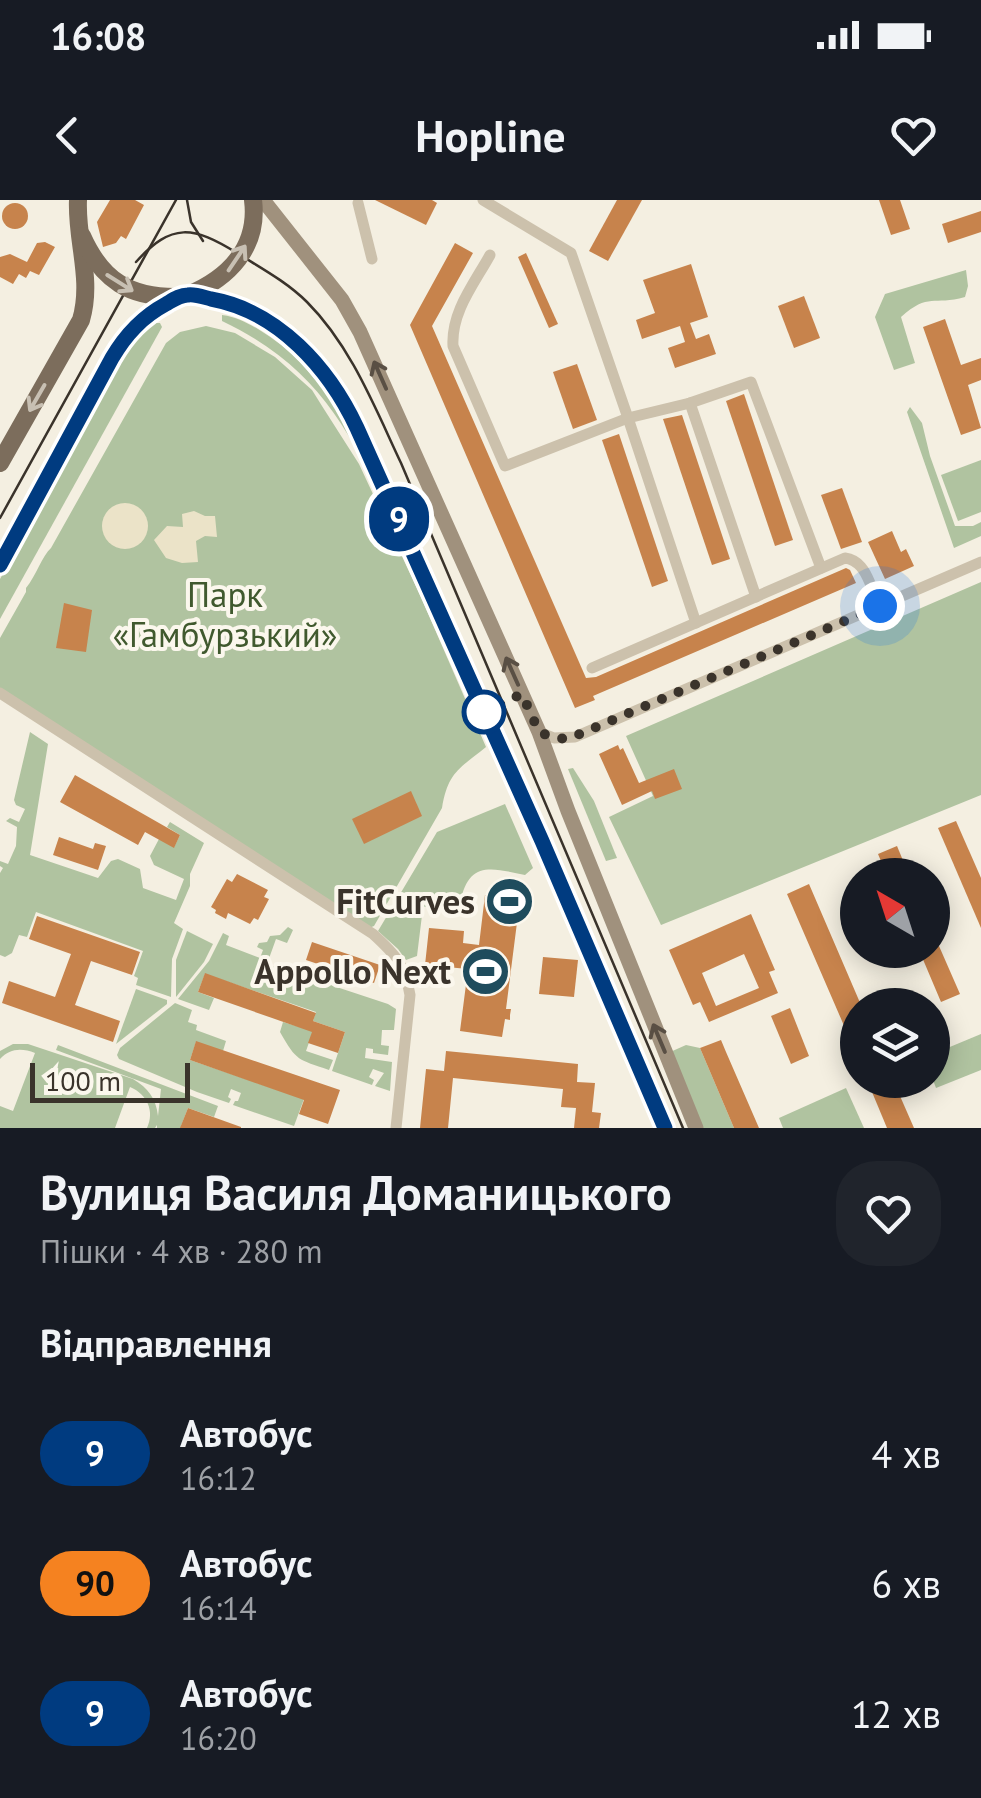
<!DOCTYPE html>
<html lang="uk">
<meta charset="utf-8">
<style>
:root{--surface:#171b24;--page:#20242c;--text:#f1f3f6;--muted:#9ea1a6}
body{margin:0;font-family:"PT Sans",sans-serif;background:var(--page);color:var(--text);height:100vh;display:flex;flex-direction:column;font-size:38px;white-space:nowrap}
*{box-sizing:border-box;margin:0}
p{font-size:32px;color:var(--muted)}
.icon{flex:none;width:55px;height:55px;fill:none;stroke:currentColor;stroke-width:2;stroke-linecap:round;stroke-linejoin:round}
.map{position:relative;height:928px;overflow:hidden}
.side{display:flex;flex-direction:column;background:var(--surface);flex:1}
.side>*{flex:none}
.badge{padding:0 20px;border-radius:32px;font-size:35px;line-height:65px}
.needle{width:65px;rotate:321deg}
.tools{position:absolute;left:840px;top:658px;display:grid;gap:20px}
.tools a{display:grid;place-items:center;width:110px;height:110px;border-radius:50%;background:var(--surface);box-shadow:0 5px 25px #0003;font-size:50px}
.scale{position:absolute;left:30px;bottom:25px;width:160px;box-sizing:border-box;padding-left:10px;border:5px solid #3a332b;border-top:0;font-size:28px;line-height:35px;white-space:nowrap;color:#3a332b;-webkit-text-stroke:8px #fbf7ed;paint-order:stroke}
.you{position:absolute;width:50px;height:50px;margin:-25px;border:8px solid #fff;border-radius:50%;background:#1a73e8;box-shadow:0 0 0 15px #1a73e833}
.map>.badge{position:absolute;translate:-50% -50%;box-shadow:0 0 0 5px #fff}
h2{padding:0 40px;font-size:38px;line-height:90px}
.round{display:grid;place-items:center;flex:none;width:105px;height:105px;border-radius:40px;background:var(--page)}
.head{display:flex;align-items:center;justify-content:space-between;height:170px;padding:0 40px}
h1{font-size:48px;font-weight:700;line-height:75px}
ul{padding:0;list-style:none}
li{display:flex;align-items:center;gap:30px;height:130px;padding:0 40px}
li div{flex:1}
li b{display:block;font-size:38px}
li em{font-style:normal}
li .badge{min-width:110px;font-weight:700;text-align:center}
.status{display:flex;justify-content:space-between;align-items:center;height:70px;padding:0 50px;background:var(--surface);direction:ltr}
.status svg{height:28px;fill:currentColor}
header{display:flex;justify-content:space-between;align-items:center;height:130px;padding:0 40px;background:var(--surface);font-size:45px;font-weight:700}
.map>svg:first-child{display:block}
.green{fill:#b0c3a0}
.plaza{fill:#ebe3c8}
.building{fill:#c7834c;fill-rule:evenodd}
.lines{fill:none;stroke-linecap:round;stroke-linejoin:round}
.street{stroke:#ccc1ac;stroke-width:11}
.secondary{stroke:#a0917d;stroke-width:15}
.primary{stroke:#7c6d5c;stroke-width:18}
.tram{stroke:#3a332b;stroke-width:2.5}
.primary-bridge{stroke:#7c6d5c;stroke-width:18}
.oneway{stroke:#c8c0b3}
.oneway2{stroke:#594f44}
.line-casing{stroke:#fff;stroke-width:22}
.line{stroke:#003b80;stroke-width:15}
.walk{stroke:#3a332b;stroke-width:10;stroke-dasharray:0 18}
.stop-dot{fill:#fff;stroke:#003b80;stroke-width:5}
.labels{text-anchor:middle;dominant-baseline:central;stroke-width:8;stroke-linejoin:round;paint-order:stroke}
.park-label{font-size:35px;fill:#40592e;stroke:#fbf7ed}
.poi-label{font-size:35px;font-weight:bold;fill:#3a332b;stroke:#fbf7ed;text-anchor:end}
</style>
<div class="status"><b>16:08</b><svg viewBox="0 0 49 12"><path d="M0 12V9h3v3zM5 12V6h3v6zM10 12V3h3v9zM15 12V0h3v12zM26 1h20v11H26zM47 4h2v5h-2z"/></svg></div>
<header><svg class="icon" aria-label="back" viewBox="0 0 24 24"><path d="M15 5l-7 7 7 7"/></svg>Hopline<svg class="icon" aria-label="heart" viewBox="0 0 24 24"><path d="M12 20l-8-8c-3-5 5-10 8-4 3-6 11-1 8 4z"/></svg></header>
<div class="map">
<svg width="981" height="928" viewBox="0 0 981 928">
<rect width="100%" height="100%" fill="#f4efe1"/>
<g class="green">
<path d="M966,70l2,16 -3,11c-32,9 -36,-5 -64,20l14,46 -21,7 -19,-53 10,-23z"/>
<path d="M222,115c15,2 23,7 36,14 78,46 110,140 145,219 -46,-102 -74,-176 -181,-227z"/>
<polygon points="155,123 160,123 162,127 0,419 0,379 128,148 144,130"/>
<path d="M206,126l29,7 40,24 37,33 10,16 37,58 61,131 66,152c-27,22 -38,25 -44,61l-68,118 -5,2 -369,-239v-51l26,-46v-4c10,-12 16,-32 25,-40l115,-205 14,-11z"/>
<polygon points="910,207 922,223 930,256 955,326 973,326 981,322 981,336 954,348 907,212"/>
<polygon points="981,260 981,312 958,321 941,275"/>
<polygon points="981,382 981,595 661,725 609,617 653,596 626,536"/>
<polygon points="30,532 48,544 30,655 98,678 111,661 118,659 140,669 143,688 176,700 184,679 154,665 150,656 159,639 174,647 180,635 167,627 170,622 204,643 190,674 190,686 174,723 183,729 172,759 171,797 136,785 138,778 134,776 143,751 36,712 27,737 19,735 12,753 5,757 0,755 0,673 3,668 0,666 0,661 8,664 16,646 17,627 6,621 10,618 19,622 25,609 16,605 14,600"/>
<polygon points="573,568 594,601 617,658 606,661 568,569"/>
<path d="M505,604l28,64 -8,7c-34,-7 -57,-15 -65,29l-37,3 -6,49 -11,4 -8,-11 -20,-18 59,-99z"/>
<polygon points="288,727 293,730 287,743 276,739 267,764 388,804 396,809 394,830 382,830 381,845 389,846 388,855 373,853 373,849 366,848 365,858 392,862 390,891 375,886 384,873 373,869 369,877 374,880 372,885 332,871 345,832 313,821 316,812 205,774 198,792 214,798 209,810 178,799 209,761 223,733 229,736 226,745 260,758 263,750 257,747 259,743 267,742 270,736 280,735"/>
<polygon points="187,731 213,744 204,762 176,797 176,760"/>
<polygon points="136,789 167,800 167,804 116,844"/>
<polygon points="175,803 192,810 188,822 197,825 196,830 226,841 223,851 196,842 190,860 304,899 294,926 233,905 235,901 238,901 241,893 231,889 228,897 231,899 229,903 197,892 119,859 117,855 120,848"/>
<path d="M283,822l30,9 -7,20 27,9 -4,10c-31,-11 -32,-8 -49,-38z"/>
<polygon points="981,834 981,870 936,888 933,880 933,854"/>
<path d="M13,844h15l105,35c15,9 23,19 25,37l3,-27 -105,-39 2,-5 160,61 -4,11 -26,-9 -7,18 3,2h-27v-3l-2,3h-8c8,-17 0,-34 -17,-41l-15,41h-115v-22l13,5 22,-58c-13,-5 -25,-5 -35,6v-8z"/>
<polygon points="686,845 700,848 734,928 698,928 668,853"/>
<polygon points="846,888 864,928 783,928 779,918"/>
</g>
<g class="plaza">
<circle cx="125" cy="326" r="23"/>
<polygon points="194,311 205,316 215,316 217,337 205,336 196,341 198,362 182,363 166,358 154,340 167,326 183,327 182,314"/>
</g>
<g class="building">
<polygon points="110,0 135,0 144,5 126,39 121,36 116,43 103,47 97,22"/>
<polygon points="375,0 432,0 437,3 426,25"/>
<polygon points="617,0 642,0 608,61 589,51"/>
<polygon points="879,0 900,0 910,29 891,35"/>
<circle cx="15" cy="16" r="13"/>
<polygon points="981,11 981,32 948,43 942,24"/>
<polygon points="45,42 55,47 39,75 30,71 26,78 19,74 13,84 0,77 0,57 10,54 27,62 37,43"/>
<polygon points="455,43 473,53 432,126 586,478 596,477 846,368 850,370 856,383 593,496 595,500 575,508 410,125"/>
<polygon points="526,53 558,124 549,128 518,57"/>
<polygon points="691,64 708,117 690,123 696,139 709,134 716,154 675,168 668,148 685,142 680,126 642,139 636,120 655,113 643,80"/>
<polygon points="804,96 820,138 794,148 778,106"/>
<polygon points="945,119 961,165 981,158 981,180 968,185 981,228 961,235 923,127"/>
<polygon points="577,164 597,220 573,229 553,172"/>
<polygon points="744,194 793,340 775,346 726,201"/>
<polygon points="682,215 730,359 712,365 663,219"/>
<polygon points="619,234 668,381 652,387 602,240"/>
<polygon points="842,288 862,342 841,349 821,295"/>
<polygon points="892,331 901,352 906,349 914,366 885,379 868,342"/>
<polygon points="64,403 92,410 86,452 56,448"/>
<polygon points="618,545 620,550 623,548 639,583 674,569 682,589 655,599 652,591 622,605 599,554"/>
<polygon points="75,575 180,635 174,648 145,632 138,645 60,602"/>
<polygon points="411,591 422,616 364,644 352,619"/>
<polygon points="956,621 981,678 981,728 938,628"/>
<polygon points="59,637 93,649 95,643 106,646 98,670 53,655"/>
<polygon points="897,646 909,675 887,675 883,666 878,654"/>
<polygon points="237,674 268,690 264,697 269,699 258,720 254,718 250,724 228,713 226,719 215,713 216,710 211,707 227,679 232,682"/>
<polygon points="809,684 861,805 858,805 858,858 787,694"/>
<polygon points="485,695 520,699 506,809 511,809 510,815 510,820 505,819 502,837 460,831 468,769 425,765 429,728 464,731 463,743 479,745"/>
<path d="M751,714l24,56 -6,2 9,21 -69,29 -9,-20 -7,3 -24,-55zM744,754l15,34 -43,18 -14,-33z"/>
<polygon points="37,716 140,752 132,775 91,761 75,805 120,821 113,842 2,803 9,781 55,797 71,754 29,739"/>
<polygon points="932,730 960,794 941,802 919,750 932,750"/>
<polygon points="312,742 380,765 374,783 306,760"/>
<polygon points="543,757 578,760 574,797 539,794"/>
<polygon points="205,773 316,813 313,821 345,832 338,853 308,843 312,832 198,792"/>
<polygon points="790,808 809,856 791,864 771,816"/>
<polygon points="721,840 726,852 759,928 734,928 700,848"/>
<polygon points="196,841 340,890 328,924 299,914 304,900 190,860"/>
<polygon points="446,851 578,864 577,882 595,883 592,912 601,913 599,928 574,928 576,908 561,907 563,889 453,878 448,928 420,928 426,869 444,871"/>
<polygon points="867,880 893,880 914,928 887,928"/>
<polygon points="188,908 241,927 241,928 180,928"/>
</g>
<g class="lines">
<g class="street">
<path d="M483,0l88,53 57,165 -123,48 -52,-120c-2,-34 21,-62 37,-91"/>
<polyline points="358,3 372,59"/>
<polyline points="690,203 756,397"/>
<polyline points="696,423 628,218 690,203 751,182 821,368"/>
<path d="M592,468l253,-110c14,2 20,13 25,25"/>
<path d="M0,493l373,241c23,21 32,31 37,61l-14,133"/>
<polyline points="539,532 554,538 575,537 981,362"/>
</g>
<g class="secondary">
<polyline points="263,0 342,100 360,132 539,532 568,611 696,928"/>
<polyline points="188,95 225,101 274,126 304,150 322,171 346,204 380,276 550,660 665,928"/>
</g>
<g class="primary">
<path d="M0,263l81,-143c12,-41 -5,-79 -3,-120"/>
<polyline points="0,365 123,140 143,118 183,96"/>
</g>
<g class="tram">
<polyline points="187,0 191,22 203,41"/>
<path d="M136,62c36,-40 57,-36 101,-9 24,15 50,29 70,49 44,44 68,106 94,161l282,665"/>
<polyline points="0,318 176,0"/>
</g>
<g class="primary-bridge">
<path d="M82,36c20,45 48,62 97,61"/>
<path d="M188,95c41,-17 71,-48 65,-95"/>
</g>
</g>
<defs><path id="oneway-shaft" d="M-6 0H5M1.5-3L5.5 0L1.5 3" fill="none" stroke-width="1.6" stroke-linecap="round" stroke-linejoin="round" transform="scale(2.5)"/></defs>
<g class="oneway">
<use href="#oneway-shaft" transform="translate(237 58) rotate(-56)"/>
<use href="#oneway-shaft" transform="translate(120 83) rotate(32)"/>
<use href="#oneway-shaft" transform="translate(37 198) rotate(120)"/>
</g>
<g class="oneway2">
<use href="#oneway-shaft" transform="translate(380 175) rotate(-114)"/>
<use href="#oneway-shaft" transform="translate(512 471) rotate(-114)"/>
<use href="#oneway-shaft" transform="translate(659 838) rotate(-113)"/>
</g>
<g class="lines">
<defs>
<path id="line" d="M0,365l112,-207c14,-24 30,-41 54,-54 7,-4 14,-9 22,-9 7,-1 15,2 23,4 67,12 118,69 146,129l185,413 123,287"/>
</defs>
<use href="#line" class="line-casing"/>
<use href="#line" class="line"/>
<polyline class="walk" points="484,512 522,494 539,532 554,538 568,539 880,406"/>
</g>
<defs>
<symbol id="stadium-disc" viewBox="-11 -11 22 22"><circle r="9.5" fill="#1f4c5d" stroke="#fbf7ed"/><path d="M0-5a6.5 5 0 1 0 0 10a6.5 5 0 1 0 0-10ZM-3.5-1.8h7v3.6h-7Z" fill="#fff"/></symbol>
</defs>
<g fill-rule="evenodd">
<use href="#stadium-disc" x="482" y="674" width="55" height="55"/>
<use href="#stadium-disc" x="458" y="744" width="55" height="55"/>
</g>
<circle class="stop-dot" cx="484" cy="512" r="20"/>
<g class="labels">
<g class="park-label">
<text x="225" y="394">Парк<tspan x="225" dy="40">«Гамбурзький»</tspan></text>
</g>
<g class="poi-label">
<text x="475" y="701">FitCurves</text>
<text x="451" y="771">Appollo Next</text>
</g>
</g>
</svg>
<div class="tools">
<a><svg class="needle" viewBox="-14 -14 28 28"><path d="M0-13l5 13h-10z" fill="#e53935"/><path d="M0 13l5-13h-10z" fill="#9ea1a6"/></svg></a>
<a><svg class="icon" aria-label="layers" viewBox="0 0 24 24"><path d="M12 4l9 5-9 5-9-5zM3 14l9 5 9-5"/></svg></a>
</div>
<div class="scale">100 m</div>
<div class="you" style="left:880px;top:406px"></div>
<b class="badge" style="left:399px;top:319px;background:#003b80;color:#fff">9</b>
</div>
<section class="side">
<div class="head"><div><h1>Вулиця Василя Доманицького</h1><p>Пішки · 4 хв · 280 m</p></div><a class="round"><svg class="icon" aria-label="heart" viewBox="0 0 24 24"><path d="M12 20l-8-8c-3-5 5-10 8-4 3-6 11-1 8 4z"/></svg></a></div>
<h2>Відправлення</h2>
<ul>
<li><span class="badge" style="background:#003b80;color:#fff">9</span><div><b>Автобус</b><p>16:12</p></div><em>4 хв</em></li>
<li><span class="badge" style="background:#f58220;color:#111">90</span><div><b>Автобус</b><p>16:14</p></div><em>6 хв</em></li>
<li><span class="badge" style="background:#003b80;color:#fff">9</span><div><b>Автобус</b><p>16:20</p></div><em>12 хв</em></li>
</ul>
</section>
